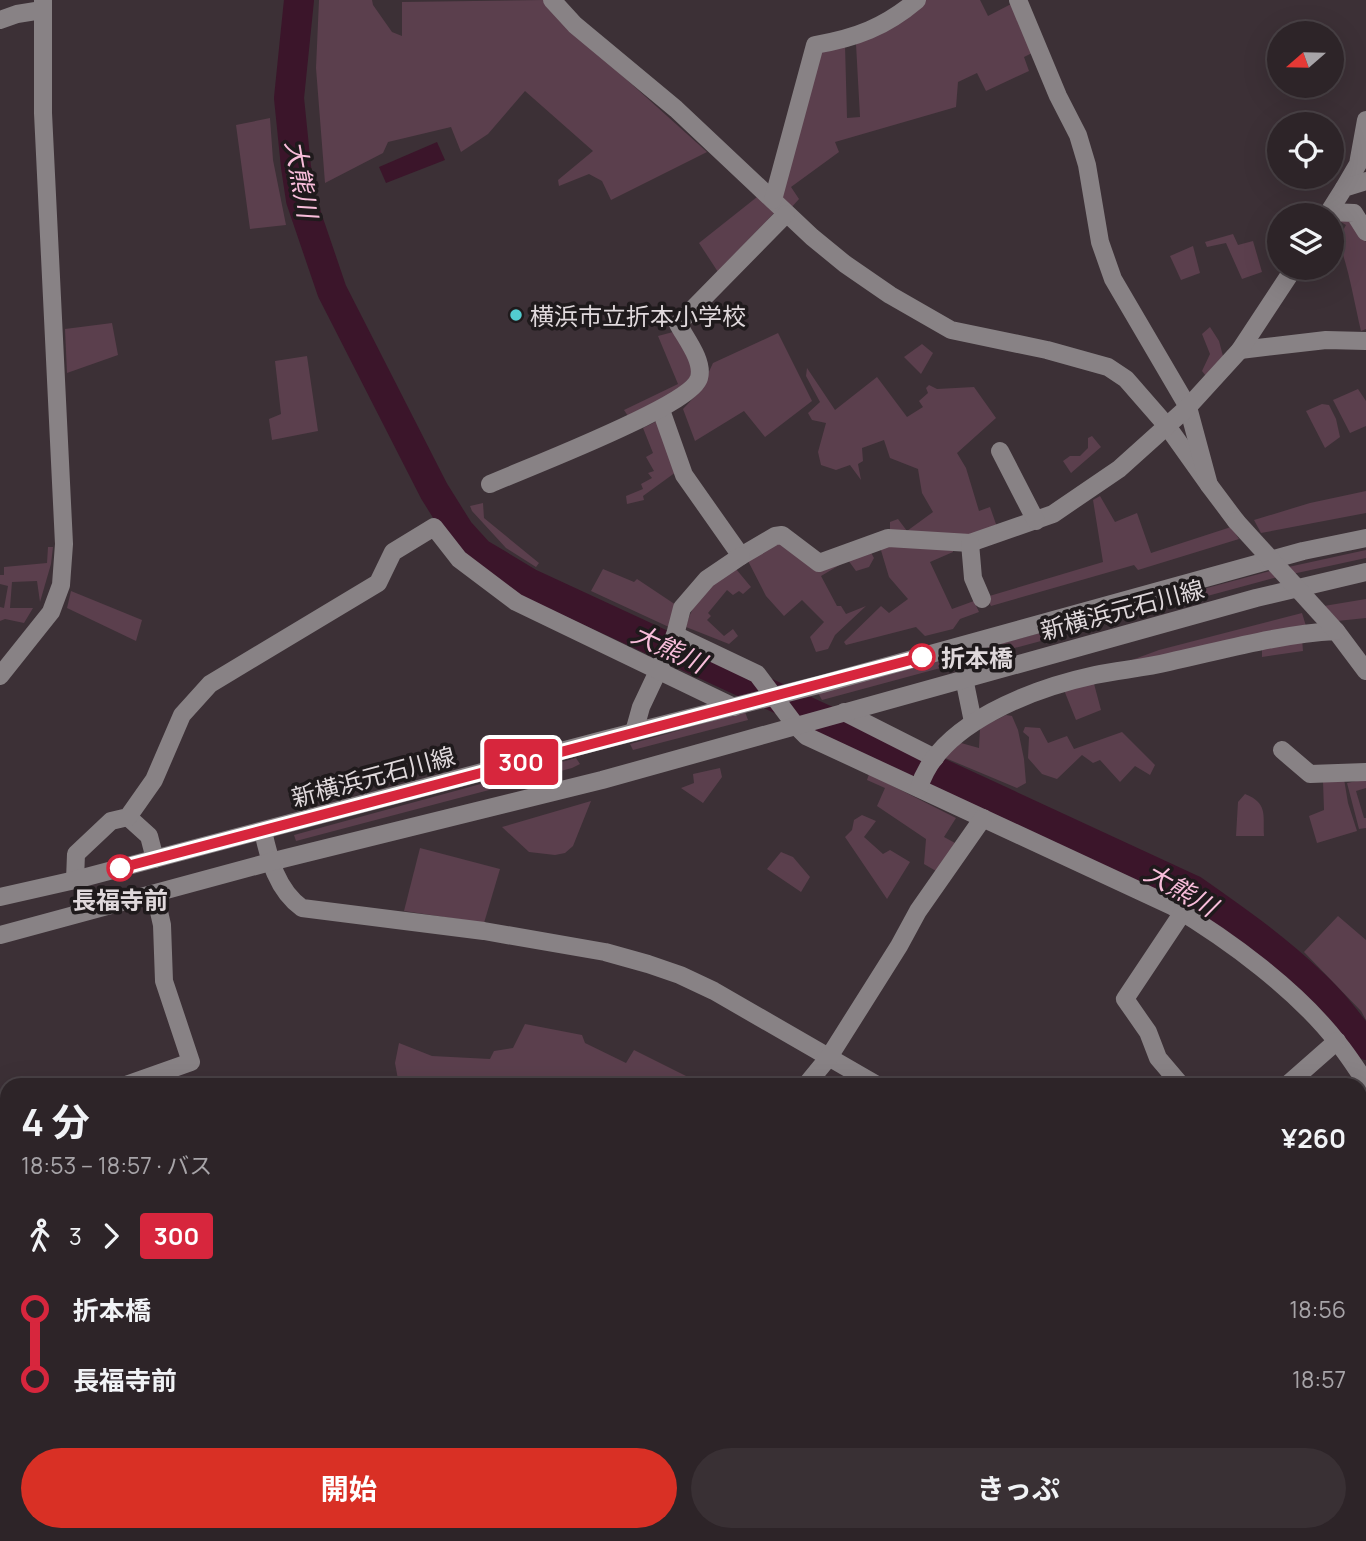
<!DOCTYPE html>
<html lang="ja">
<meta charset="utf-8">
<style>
:root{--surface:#2d2428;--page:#393034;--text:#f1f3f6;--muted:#a7a4a8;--line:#484145;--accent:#d93025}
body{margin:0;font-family:Manrope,"Noto Sans JP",sans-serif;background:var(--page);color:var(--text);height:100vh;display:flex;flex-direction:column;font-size:26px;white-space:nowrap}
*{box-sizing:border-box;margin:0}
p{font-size:23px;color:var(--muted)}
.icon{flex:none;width:38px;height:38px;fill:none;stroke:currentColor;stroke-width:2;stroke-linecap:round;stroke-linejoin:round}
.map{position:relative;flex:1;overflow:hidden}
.side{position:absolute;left:0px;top:1078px;width:1367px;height:464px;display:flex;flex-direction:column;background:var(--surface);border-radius:21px 21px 0 0;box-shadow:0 7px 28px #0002,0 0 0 2px var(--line)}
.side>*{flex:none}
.badge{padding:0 14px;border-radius:5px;font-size:24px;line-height:46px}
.needle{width:46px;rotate:250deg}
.buttons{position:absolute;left:1267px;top:21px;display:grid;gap:14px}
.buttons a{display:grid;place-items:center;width:77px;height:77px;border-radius:50%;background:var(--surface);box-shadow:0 7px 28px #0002,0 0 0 2px var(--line);font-size:35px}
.map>.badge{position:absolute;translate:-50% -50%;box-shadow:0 0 0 4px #fff}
.legs{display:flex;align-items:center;gap:10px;height:77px;padding:0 21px;font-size:23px}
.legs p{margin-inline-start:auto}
.summary{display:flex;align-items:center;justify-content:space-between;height:119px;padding:0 21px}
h1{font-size:38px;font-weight:700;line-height:52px}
.primary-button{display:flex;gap:14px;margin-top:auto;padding:14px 21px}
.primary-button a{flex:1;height:80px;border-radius:42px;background:var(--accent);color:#fff;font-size:28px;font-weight:700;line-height:80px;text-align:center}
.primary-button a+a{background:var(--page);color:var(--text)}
ul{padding:0 21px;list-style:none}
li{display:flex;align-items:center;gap:24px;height:70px;font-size:26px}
li i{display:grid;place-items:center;width:10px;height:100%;margin:0 9px;background:currentColor}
li i::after{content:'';width:18px;height:18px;margin:-9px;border:5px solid;border-radius:50%;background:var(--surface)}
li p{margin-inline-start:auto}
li:first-child i{background:linear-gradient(#0000 50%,currentColor 0)}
li:last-child i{background:linear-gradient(currentColor 50%,#0000 0)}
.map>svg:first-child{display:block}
.green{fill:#5b3f4d}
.water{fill:#3b152a}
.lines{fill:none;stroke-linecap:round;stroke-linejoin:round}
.river{stroke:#3b152a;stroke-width:30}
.minor{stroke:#888285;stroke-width:18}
.minor-bridge{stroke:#888285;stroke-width:18}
.line-1-casing{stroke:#fff;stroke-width:16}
.line-1{stroke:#d7263d;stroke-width:10}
.poi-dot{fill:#52ccd0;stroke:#1f1a1c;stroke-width:2.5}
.stop-1-dot{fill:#fff;stroke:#d7263d;stroke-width:3.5}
.labels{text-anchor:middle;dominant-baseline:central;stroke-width:7;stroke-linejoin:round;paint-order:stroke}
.poi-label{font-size:24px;fill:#dfd8db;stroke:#1f1a1c;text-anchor:start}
.street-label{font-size:24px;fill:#dfd8db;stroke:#1f1a1c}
.stop-label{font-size:24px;font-weight:bold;fill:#dfd8db;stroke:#1f1a1c;text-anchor:start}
.water-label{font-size:26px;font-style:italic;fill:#f8bdda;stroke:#1f1a1c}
</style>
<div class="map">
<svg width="1366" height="1541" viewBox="0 0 1366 1541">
<rect width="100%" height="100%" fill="#3c3036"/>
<g class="green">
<polygon points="319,0 372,0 373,5 392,32 402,36 402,2 543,0 565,24 707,152 611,200 602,181 589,174 559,186 558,180 593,151 525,91 488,134 461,152 451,127 388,142 383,153 325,183 316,68"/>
<polygon points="926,0 980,0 988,16 1013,3 1034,52 1024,57 1029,71 986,91 977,73 958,82 956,107 835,142 839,152 791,187 799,199 790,209 778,199 817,51 845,45 847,118 860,117 856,44 908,15"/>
<polygon points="270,118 273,160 286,225 250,229 236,125"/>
<polygon points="757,197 775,212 718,272 699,243"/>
<path d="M1351,219l15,23v87l-5,2c-7,-30 -12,-62 -23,-91l8,-15 -8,-5z"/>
<polygon points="1233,234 1238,245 1253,241 1262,272 1242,279 1226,243 1207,247 1205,242"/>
<polygon points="1193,246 1200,273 1181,280 1170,256"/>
<polygon points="112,323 118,355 67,373 65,329"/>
<polygon points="1210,327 1219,341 1223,356 1206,376 1202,371 1210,354 1202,334"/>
<polygon points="673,332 693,365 688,386 628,416 624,410 678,384 658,336"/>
<polygon points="778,333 812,401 765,437 744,411 695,441 683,409 700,391 713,363"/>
<polygon points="922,344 933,353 921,374 904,357"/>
<polygon points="307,356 318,431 272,440 269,419 281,414 275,361"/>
<polygon points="807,368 835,410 877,377 907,417 923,407 919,401 928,393 926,388 929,385 937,389 974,387 996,418 957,453 966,468 979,511 990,507 997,527 971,540 890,535 890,522 898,519 907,531 933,512 922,493 918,469 890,458 884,440 862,448 863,461 858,464 861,480 850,465 836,470 821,465 818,452 826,423 812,420 808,413 820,402 806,376"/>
<polygon points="1358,389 1366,401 1366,426 1350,433 1333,400"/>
<polygon points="1322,404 1329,405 1336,419 1340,437 1325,448 1306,411"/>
<polygon points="659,420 676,472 643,496 644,500 627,504 626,496 643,489 641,484 652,478 648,473 654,471 646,457 653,453 643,428"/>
<polygon points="1092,436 1101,447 1071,473 1063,461 1070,456 1080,456 1088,448 1088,438"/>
<polygon points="1366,491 1366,513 1261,533 1254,520 1310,503"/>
<polygon points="1100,496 1115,522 1137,513 1151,553 1231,527 1239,539 1138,570 1134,565 991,606 986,597 1103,562 1093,500"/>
<polygon points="483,503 484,518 539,563 536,567 506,548 472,511 470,506"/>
<polygon points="777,539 814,569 869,549 874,558 869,567 856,571 848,560 821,576 837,606 841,606 846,614 866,606 835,635 828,649 816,652 810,637 824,622 802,600 784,616 766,596 747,559"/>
<polygon points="48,547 53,547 51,564 40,602 37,581 12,582 10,608 33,608 24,623 5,619 0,621 0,607 4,608 8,586 0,584 0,575 4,575 4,567 47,563"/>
<polygon points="880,547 953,547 953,552 930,562 952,609 974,601 979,612 960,619 953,629 925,636 916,627 846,645 844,642 881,606 889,613 908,599 889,577"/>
<polygon points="1366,550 1366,558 1274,578 822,700 818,693 1270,571"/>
<polygon points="603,569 634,582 637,579 676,605 671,628 591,591"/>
<path d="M736,569l15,18 -8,7 -4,-3 -6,4 -6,-5 -19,23 3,3 -4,4 17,16 9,-7 5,7 -9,8 -43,-17c8,-30 25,-43 50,-58z"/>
<polygon points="71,591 142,620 136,641 67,608"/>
<polygon points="1366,599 1366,618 1337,621 1324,606"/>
<polygon points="1302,613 1306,626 1121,664 1159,650"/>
<polygon points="1302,639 1303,651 1262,657 1262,647"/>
<polygon points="1093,680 1101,710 1076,720 1064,690"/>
<polygon points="745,712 748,720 633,750 630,744"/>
<polygon points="1006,715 1012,716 1018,730 1024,759 1026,783 1017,788 943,757 961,743 979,748 980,728"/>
<polygon points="1025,727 1040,728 1048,743 1067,736 1074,749 1122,732 1155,765 1150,775 1135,766 1120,782 1100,760 1093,763 1082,755 1057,779 1042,774 1028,758 1029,737 1023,732"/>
<polygon points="576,758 580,764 572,768 296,841 294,835"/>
<polygon points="720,768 722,777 703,803 681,788 694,783 693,774"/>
<polygon points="869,774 956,818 944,837 955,843 936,871 924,864 926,839 877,806 885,788 867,780"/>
<polygon points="1344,779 1348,803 1357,831 1317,843 1309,816 1324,810 1323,781"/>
<polygon points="1366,779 1366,788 1356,791 1364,818 1366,818 1366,828 1359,829 1347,783"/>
<path d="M1245,794c23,9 18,21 19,42h-28l2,-34z"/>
<polygon points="591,801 573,846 565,853 555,855 529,852 502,827"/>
<polygon points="862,815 876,821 864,837 883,854 890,850 910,862 887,899 845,837 852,830 854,820"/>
<polygon points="420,848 500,869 484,923 404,911"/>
<polygon points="781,852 793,857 810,877 801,892 767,869"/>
<polygon points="1338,916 1366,940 1366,1020 1361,1011 1304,952"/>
<polygon points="525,1024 582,1035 585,1043 626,1063 634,1050 704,1085 399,1085 395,1063 399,1043 432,1056 490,1059 494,1051 513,1048"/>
<polygon points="7,1236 7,1323 0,1330 0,1244"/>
<polygon points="74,1535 255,1535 268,1541 75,1541"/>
<polygon points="308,1535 501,1535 499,1541 312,1541"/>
</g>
<polygon class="water" points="437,142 445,160 386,183 379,167"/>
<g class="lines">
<path class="river" d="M299,0l-10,98 7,69 5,33 31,91 102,200 25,40 20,22 50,30 664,307c40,28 80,56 116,90 22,19 39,43 57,65"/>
<g class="minor">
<polyline points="552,0 575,25 676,109 812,237 845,264 890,295 951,330 1047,350 1108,367 1126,379 1167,426 1209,485"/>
<polyline points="1018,0 1058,96 1078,135 1087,165 1100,242 1113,279 1188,407 1209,485 1236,521"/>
<polyline points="0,20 17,14 42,10"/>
<polyline points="1344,188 1358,164 1366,120"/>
<path d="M773,200l42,-155c41,-7 70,-18 102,-45"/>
<polyline points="1330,212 1354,213 1366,232"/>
<polyline points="1327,215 1344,188 1366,181"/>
<polyline points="1240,350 1326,340 1366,341"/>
<polyline points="661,410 684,475 741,556 775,536 782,535 819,563 888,538 970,543 1053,514 1119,469 1188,407 1240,350 1294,268"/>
<polyline points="1000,451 1036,521"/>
<path d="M490,484c34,-15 201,-78 209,-106 5,-17 -13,-39 -21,-54l108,-110"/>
<polyline points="970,543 973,578 982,599"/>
<path d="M675,635l82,39 39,52 10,10 366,170c57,34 125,84 166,137 10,12 19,26 28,40"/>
<polyline points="0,676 51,612 61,585 64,544 43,113 43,0"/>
<polyline points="964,678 973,722"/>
<polyline points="844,712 935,758"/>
<polyline points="634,732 641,707 675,635 682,608 707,579 741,556"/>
<polyline points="1282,750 1310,774 1366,772"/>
<path d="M919,788c19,-65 116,-100 176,-113 24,-5 49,-7 74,-13 55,-12 110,-28 167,-31l30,40"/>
<polyline points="128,817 149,836 155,859"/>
<path d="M263,831c6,28 14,59 39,77l182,23 121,21 43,12 32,11 34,16 163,94"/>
<polyline points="75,880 76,854 111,821 128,817 154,780 182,715 210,684 378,583 393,552 434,527 459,559 516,602 734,707"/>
<polyline points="0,897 75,880 599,741 822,684 1303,551 1366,538"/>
<polyline points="0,935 270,862 602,780 1256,598 1366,572"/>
<polyline points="126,1085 191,1062 164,981 162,925 155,894"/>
<polyline points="806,1085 829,1057 899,946 918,911 983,818"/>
<polyline points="1181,1085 1158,1058 1148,1032 1125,999 1183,912"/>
<polyline points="1287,1085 1337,1041"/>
<polyline points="1360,1273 1366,1271"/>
<polyline points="0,1348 7,1341"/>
<polyline points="0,1406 7,1400"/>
<polyline points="817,1535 837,1541"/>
<polyline points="1015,1535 1016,1541"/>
<polyline points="1191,1535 1194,1541"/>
<polyline points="1166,1541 1173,1535"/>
</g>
<polyline class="minor-bridge" points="1236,521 1336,631"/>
</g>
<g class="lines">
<defs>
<polyline id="line-1" points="120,868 922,657"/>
</defs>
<use href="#line-1" class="line-1-casing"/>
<use href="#line-1" class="line-1"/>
</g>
<circle class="poi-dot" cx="516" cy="315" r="7"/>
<g class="stop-1-dot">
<circle cx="922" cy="657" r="12"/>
<circle cx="120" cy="868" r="12"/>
</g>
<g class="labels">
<g class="poi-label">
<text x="530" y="315">横浜市立折本小学校</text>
</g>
<g class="street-label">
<text transform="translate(1122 609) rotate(-15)">新横浜元石川線</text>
<text transform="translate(373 776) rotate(-15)">新横浜元石川線</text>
</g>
<g class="stop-label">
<text x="941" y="657">折本橋</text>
<text x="120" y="899" text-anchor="middle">長福寺前</text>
</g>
<g class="water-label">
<text transform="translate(302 179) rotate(80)">大熊川</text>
<text transform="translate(669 648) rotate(25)">大熊川</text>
<text transform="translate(1181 889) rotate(30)">大熊川</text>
</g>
</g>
</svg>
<div class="buttons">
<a><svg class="needle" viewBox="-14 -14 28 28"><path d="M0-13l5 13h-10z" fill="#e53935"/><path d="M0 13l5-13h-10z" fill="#a7a4a8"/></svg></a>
<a><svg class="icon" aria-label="locate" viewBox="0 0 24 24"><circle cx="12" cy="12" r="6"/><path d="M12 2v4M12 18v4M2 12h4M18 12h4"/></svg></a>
<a><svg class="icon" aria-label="layers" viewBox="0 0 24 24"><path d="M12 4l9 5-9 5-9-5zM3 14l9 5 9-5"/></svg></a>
</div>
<b class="badge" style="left:521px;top:762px;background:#d7263d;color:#fff">300</b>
<section class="side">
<div class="summary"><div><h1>4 分</h1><p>18:53 – 18:57 · バス</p></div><b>¥260</b></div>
<div class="legs"><svg class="icon" aria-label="walk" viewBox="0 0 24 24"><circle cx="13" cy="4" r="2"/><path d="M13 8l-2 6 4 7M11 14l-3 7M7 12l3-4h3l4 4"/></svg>3<svg class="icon" aria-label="forward" viewBox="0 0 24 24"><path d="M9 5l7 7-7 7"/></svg><b class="badge" style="background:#d7263d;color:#fff">300</b></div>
<ul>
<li><i style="color:#d7263d"></i><b>折本橋</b><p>18:56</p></li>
<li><i style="color:#d7263d"></i><b>長福寺前</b><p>18:57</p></li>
</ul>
<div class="primary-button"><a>開始</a><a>きっぷ</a></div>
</section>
</div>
